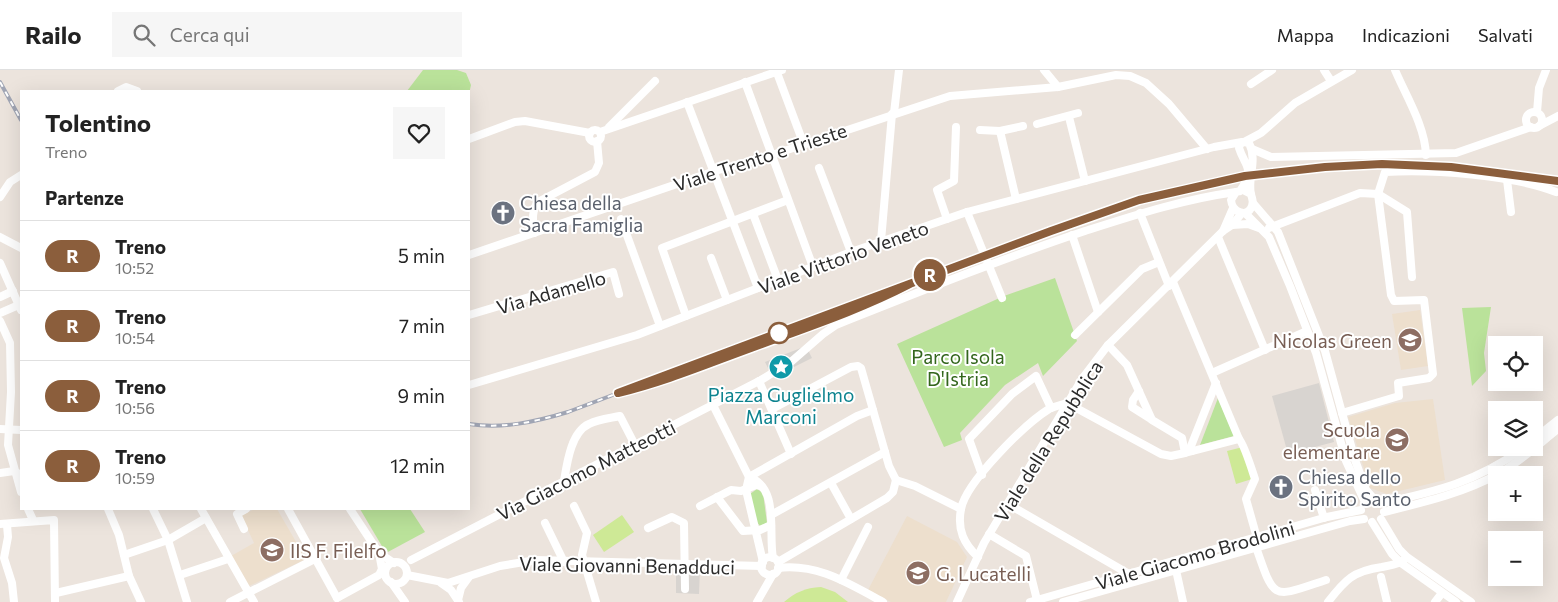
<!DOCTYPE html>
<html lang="it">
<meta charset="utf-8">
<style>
:root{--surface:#fff;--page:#f6f6f6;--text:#222;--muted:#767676;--line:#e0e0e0}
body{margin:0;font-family:Commissioner,sans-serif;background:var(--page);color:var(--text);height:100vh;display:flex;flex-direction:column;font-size:19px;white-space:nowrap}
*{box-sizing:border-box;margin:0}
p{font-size:16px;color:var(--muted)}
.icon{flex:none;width:28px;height:28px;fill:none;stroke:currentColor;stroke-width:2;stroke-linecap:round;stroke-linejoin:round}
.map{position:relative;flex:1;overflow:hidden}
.drawer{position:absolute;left:20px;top:20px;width:450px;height:420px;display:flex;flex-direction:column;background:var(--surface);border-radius:0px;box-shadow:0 5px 20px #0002}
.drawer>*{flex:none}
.badge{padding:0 10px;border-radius:16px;font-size:18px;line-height:32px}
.tools{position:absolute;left:1488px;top:266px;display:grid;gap:10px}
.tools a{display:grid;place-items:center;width:55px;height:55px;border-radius:0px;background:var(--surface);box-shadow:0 5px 20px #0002;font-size:25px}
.map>.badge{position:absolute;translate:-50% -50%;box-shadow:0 0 0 2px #fff}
h2{padding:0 25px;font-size:19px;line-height:45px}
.round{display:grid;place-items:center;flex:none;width:52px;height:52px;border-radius:0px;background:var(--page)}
.overview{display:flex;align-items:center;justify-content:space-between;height:85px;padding:0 25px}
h1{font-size:24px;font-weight:700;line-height:38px}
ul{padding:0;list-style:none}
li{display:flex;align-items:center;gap:15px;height:70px;padding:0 25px;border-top:1px solid var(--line)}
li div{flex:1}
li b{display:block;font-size:19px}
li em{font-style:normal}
li .badge{min-width:55px;font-weight:700;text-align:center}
header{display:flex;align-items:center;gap:30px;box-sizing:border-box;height:70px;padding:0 25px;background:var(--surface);border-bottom:1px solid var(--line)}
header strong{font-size:24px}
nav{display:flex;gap:28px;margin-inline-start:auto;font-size:18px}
.search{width:350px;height:45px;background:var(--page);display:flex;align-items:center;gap:12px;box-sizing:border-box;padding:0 18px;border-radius:0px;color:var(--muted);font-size:19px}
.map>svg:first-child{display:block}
.education{fill:#eddfcd}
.green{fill:#bae29a}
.pitch{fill:#cee996}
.plaza{fill:#d8d4d0}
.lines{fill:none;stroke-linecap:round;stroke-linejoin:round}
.minor{stroke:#fff;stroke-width:8}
.rail-casing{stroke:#a0a5b4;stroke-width:4}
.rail{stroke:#fff;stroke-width:2;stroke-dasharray:5.5;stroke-linecap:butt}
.line-casing{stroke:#fff;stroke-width:11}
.line{stroke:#8b5e3c;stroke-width:8}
.stop-dot{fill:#fff;stroke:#8b5e3c;stroke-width:2.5}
.labels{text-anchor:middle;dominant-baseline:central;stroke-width:4;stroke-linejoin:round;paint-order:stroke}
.street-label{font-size:19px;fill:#2b2b2b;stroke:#fff}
.worship-label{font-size:19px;fill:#5b616d;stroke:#fff;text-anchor:start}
.education-label{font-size:19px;fill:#785e54;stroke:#fff;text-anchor:end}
.park-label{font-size:19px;fill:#33661c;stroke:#fff}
.culture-label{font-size:19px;fill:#0d838f;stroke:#fff}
</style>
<header>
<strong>Railo</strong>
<div class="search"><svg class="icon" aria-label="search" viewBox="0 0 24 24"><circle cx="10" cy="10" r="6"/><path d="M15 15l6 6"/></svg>Cerca qui</div>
<nav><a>Mappa</a><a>Indicazioni</a><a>Salvati</a></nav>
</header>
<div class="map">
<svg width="1558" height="532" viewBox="0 0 1558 532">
<rect width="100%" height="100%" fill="#ece4dd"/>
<g class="education">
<polygon points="1420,240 1428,296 1401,300 1392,244"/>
<polygon points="1433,329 1445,410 1387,424 1370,418 1348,347 1395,333"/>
<polygon points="255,439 277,439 306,489 247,517 231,486 254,473 241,445"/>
<polygon points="907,446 957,472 967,487 946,532 891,532 868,520"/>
</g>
<g class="green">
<polygon points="423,0 457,0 466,3 471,15 469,24 469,21 407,21"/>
<polygon points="1055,208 1077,271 1043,306 1038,293 1005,315 960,363 962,370 944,377 897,274 1004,226"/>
<polygon points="1491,237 1484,283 1486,301 1472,316 1462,238"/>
<polygon points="1218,328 1234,366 1200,375"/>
<polygon points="757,419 763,423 767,453 760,456 756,451 750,424"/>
<polygon points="360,439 410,439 425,462 386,483"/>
</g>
<g class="pitch">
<polygon points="1243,377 1252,409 1236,414 1227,381"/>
<polygon points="622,445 634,462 604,482 593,465"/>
<path d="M821,517l14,5 13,10h-64c12,-10 21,-14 37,-15z"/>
</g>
<g class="plaza">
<polygon points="806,276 812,288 762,313 770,302 765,292"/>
<polygon points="1319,313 1334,372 1288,384 1272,326"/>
<polygon points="683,498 700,499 699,524 676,523 676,500 683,500"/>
</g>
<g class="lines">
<g class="minor">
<polyline points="776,0 804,75"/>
<polyline points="1044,0 1058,17"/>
<polyline points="1324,0 1331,11"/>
<path d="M1395,0c11,26 30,56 31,85"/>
<polyline points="745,12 813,197"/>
<polyline points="1251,14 1272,0"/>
<polyline points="118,21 126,17 137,21"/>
<polyline points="687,32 758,218"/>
<polyline points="1537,42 1539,18 1546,0"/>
<circle cx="1534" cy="50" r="8"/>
<polyline points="894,43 899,0"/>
<polyline points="1069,47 1085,111"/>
<polyline points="1037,54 1078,43"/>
<polyline points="1539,56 1558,46"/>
<polyline points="609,57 655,11"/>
<polyline points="980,60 1000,61 1023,56"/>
<circle cx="595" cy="66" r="6"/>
<polyline points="1000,61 1016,129"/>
<polyline points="600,62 782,0"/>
<polyline points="469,69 515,52 525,51 590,63"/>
<polyline points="1244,72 1261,63 1295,33 1352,0"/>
<polyline points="1252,79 1271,87 1456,83 1531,57"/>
<polyline points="819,98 851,182"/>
<polyline points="1507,110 1511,142"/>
<path d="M1240,121c16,-23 5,-24 -1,-43l1,-4 4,-2 5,1c9,18 -2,35 2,51 1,5 3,7 1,12 -5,13 -20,6 -21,-6l5,-8 7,-2 8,4"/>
<polyline points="1378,124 1407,142 1412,207"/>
<polyline points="0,127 10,112 21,105"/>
<polyline points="1253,133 1278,162 1325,281 1355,390 1366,420 1374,429"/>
<polyline points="967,142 1002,228"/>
<polyline points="1140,143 1169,216"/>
<polyline points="1245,143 1269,167 1290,216 1316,283 1346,391 1365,432"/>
<polyline points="753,144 778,210"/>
<polyline points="621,149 660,256"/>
<polyline points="947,149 937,120 954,111 956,57"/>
<polyline points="1232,155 1248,154 1259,158"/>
<polyline points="1269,158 1360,123 1378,124"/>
<polyline points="1223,161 1233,138"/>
<path d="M534,163c-1,-11 -3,-22 4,-31l57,-30 4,-9 -2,-22"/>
<polyline points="1072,165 1098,242"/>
<polyline points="0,167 21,178"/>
<polyline points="1218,167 1265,280"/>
<polyline points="881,171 892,44"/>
<polyline points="469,185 715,101 772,85 950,26 1058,17 1116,5 1130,6 1146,13 1169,34 1207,79"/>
<polyline points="711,188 727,230"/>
<polyline points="0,193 21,240"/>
<path d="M1173,212l66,157c5,5 13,31 16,40l-9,20 11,39"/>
<polyline points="0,227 13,221"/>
<polyline points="0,243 21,234"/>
<polyline points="469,245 613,202 619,224"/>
<polyline points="686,246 662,178 788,130"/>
<polyline points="0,251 10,273 11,322 8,375 21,422"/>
<polyline points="1075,265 1142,199 1159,192"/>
<polyline points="1108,275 1127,295 1152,350 1182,368 1185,383"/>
<polyline points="1212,303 1307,261"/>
<polyline points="759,311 791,384"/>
<polyline points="469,315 637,265 851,182 967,142 1214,77 1242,72"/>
<polyline points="1139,321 1133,330 1132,337 1151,349"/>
<path d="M713,335l36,72c31,11 19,56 24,81"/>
<polyline points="772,339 851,297 858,296 861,298 889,396 896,410"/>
<path d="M1342,343l57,-17 -1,-13 31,-5 4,-4 -9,-74 -30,1 -3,-6 -13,-101 7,-22c46,-3 128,3 171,20"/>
<polyline points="0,359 21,360"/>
<polyline points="1534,369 1558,350"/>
<polyline points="1192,381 1191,376 1216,313"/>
<polyline points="0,403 14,401 19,404"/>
<polyline points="982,405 969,369 1012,324 1036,306 1051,338"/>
<polyline points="749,407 857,346 873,340"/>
<polyline points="749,407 746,420 763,492"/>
<polyline points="896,410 915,416 961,439"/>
<path d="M564,411c3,-18 7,-49 25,-57 9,-5 22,-6 31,-8l15,29"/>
<polyline points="831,413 851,449"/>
<polyline points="1315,420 1324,448"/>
<polyline points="717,427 743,461 760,460 771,455"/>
<path d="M1382,433c57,-12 93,-21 142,-55"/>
<polyline points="1008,434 1129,504"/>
<polyline points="574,436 587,463 582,485 596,532"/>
<polyline points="700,436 731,420 741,421 756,415 761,416"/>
<polyline points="28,439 33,450"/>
<polyline points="108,439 119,465 129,506 141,532"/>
<polyline points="153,439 168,470 187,532"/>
<polyline points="201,439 254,532"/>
<polyline points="288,439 337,528"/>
<polyline points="350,439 379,483 394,493"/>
<path d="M1384,442c41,-10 80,-19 116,-39 21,-12 39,-29 58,-44"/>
<polyline points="771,445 885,382"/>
<polyline points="1381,449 1399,479 1407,487 1471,532"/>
<polyline points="1372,452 1392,484 1401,493 1456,532"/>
<polyline points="545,453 564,492"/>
<polyline points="0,454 54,450 55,532"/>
<polyline points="7,455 8,467 4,488 12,513 14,532"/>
<polyline points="648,458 672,447 684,453 685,519"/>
<polyline points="244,459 237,444 246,439"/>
<polyline points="989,464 1026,486 1037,530"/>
<path d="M1256,477c19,55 16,51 70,33"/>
<polyline points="124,485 168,470 206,448"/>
<path d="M978,487c-14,-13 -21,-27 -17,-48 5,-27 64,-85 88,-100 6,-3 12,-4 18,-6l94,51 10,2 14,-3 54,-14"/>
<circle cx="770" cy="496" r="9"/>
<path d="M411,490l350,-180 31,-19 31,-27 13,-9c83,-33 165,-66 249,-94 50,-16 99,-32 151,-39"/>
<polyline points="778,492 887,428 893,422 896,410"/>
<circle cx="396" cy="503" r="11"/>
<path d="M778,498c40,-5 71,16 105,34"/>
<polyline points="1176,500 1183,532"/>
<polyline points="180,505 228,489"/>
<polyline points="407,505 448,513 500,496 536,490 762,496"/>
<polyline points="1381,507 1387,532"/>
<polyline points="841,510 868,457"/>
<polyline points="391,512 405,532"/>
<polyline points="441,513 451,520 459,532"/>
<polyline points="56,523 129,506"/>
<polyline points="337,528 379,505 382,499 379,483"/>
<polyline points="458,530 461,518 469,507"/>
<polyline points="230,532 315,489"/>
<polyline points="757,532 773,504"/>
<polyline points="957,532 984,473 1082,309 1108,275 1223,161 1232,155 1242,143"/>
<polyline points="1030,532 1327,447 1361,440"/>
<polyline points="1063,532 1350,451 1364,449"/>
<path d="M1328,532c17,-22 25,-31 54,-35 8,-2 15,-2 22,-7"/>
<polyline points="1435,532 1442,523"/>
</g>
<defs>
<g id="rail">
<polyline points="0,12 21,50"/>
<path d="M469,354c34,5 66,-2 99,-12l429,-163 142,-49 106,-24 80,-9 57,-3 69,3 107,14"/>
</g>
</defs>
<use href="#rail" class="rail-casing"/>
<use href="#rail" class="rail"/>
</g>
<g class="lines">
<defs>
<path id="line" d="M910,214c-50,26 -105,44 -159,64 -44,16 -87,34 -133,45l433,-162 88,-31 106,-24 80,-9 57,-3 69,3 107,14"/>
</defs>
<use href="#line" class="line-casing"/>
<use href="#line" class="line"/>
</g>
<defs>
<symbol id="church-disc" viewBox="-11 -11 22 22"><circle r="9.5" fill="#6b7280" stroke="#fff"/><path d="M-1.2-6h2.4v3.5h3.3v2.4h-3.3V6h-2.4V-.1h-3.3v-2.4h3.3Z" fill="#fff"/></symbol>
<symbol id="school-disc" viewBox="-11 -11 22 22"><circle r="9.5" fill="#8d6e63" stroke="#fff"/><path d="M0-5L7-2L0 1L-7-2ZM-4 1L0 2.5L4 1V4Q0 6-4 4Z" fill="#fff"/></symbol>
<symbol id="sight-disc" viewBox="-11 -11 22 22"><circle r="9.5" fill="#0f9aa8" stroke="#fff"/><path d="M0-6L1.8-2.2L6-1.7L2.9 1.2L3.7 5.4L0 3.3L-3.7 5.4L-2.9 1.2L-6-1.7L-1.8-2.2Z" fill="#fff"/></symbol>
</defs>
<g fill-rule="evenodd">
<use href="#church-disc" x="489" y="129" width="28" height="28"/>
<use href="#school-disc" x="1396" y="256" width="28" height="28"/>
<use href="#sight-disc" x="767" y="283" width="28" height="28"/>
<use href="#school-disc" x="1383" y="356" width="28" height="28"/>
<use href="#church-disc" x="1267" y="403" width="28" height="28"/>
<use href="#school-disc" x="258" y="466" width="28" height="28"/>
<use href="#school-disc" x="904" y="489" width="28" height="28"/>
</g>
<circle class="stop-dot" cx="779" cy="263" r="10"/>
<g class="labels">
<g class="street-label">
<text transform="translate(760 87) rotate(-18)">Viale Trento e Trieste</text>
<text transform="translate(843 187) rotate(-20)">Viale Vittorio Veneto</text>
<text transform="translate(551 222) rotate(-16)">Via Adamello</text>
<text transform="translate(1048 371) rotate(-58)">Viale della Repubblica</text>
<text transform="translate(586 400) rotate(-27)">Via Giacomo Matteotti</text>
<text transform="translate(1195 485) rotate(-16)">Viale Giacomo Brodolini</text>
<text transform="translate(627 495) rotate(1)">Viale Giovanni Benadduci</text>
</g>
<g class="worship-label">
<text x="520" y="132">Chiesa della<tspan x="520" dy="22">Sacra Famiglia</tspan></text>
<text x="1298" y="406">Chiesa dello<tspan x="1298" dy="22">Spirito Santo</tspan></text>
</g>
<g class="education-label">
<text x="1392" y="270">Nicolas Green</text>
<text x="1380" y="359">Scuola<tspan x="1380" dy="22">elementare</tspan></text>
<text x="290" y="480" text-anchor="start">IIS F. Filelfo</text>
<text x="936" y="503" text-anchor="start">G. Lucatelli</text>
</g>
<g class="park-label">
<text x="958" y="286">Parco Isola<tspan x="958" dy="22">D'Istria</tspan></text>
</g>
<g class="culture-label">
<text x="781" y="324">Piazza Guglielmo<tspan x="781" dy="22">Marconi</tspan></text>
</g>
</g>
</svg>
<div class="tools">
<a><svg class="icon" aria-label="locate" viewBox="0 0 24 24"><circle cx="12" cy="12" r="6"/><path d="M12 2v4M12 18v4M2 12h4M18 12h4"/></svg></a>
<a><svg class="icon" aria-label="layers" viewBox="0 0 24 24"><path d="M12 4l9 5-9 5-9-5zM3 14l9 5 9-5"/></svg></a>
<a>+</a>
<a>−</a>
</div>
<b class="badge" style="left:930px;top:205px;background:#8b5e3c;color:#fff">R</b>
<section class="drawer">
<div class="overview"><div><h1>Tolentino</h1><p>Treno</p></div><a class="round"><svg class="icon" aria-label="heart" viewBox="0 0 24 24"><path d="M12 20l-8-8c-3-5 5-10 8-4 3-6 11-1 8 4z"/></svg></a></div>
<h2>Partenze</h2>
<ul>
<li><span class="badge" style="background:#8b5e3c;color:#fff">R</span><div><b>Treno</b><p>10:52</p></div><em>5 min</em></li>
<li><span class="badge" style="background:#8b5e3c;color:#fff">R</span><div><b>Treno</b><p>10:54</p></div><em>7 min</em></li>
<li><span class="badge" style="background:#8b5e3c;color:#fff">R</span><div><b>Treno</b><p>10:56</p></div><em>9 min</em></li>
<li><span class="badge" style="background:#8b5e3c;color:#fff">R</span><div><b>Treno</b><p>10:59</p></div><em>12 min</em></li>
</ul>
</section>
</div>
